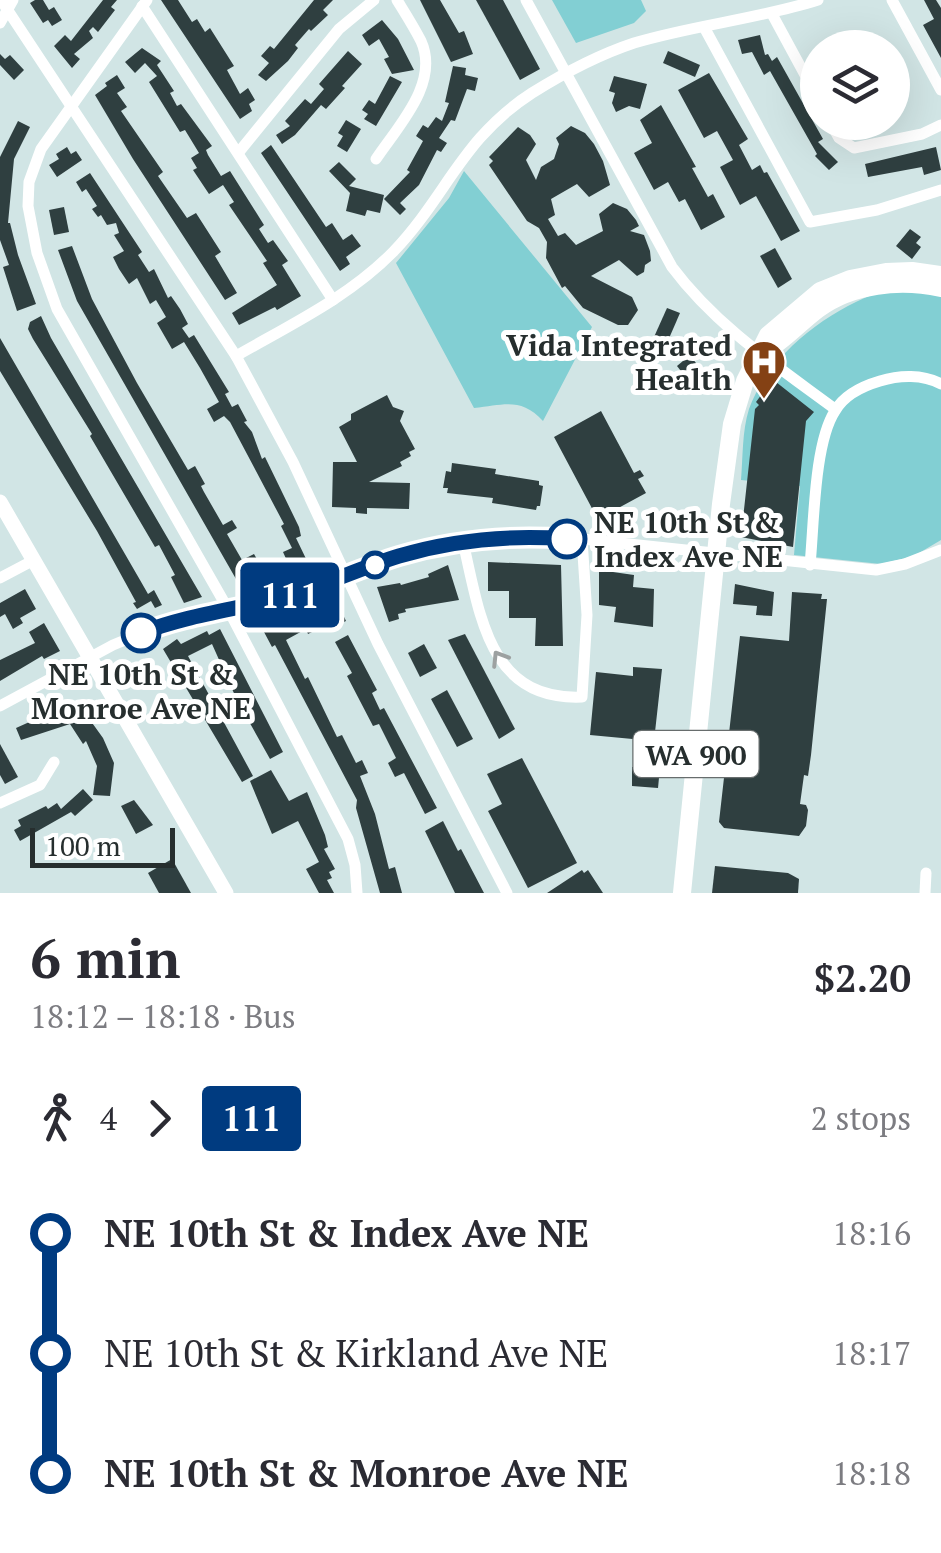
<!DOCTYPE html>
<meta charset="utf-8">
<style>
:root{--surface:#fff;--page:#f7f7f7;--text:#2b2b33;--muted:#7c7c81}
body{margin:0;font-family:"PT Serif",serif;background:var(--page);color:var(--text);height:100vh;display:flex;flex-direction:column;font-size:38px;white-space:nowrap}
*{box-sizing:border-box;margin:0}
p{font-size:32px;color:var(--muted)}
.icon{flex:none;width:55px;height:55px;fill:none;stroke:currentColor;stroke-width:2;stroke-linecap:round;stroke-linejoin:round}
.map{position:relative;height:893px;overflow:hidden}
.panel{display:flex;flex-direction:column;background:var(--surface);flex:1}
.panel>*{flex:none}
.badge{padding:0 20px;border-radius:8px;font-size:35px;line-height:65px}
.buttons{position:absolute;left:800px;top:30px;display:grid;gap:20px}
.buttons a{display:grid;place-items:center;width:110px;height:110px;border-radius:50%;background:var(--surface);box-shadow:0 10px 40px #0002;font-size:50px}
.scale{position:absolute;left:30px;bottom:25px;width:145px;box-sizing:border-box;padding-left:10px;border:5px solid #262e2e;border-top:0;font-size:28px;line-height:35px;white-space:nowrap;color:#262e2e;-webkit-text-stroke:8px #fff;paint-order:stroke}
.map>.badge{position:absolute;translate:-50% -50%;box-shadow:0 0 0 5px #fff}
.legs{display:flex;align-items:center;gap:15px;height:110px;padding:0 30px;font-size:32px}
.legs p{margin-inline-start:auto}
.headline{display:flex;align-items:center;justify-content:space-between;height:170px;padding:0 30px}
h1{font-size:55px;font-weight:800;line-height:75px}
ul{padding:0 30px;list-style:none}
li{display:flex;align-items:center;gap:35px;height:120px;font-size:38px}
li i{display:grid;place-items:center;width:15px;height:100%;margin:0 12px;background:currentColor}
li i::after{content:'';width:25px;height:25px;margin:-12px;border:8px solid;border-radius:50%;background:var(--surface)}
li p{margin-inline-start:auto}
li:first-child i{background:linear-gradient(#0000 50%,currentColor 0)}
li:last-child i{background:linear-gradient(currentColor 50%,#0000 0)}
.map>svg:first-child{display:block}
.green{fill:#82cfd3}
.building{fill:#2f3f40}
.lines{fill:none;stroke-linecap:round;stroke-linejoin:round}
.minor{stroke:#fff;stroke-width:11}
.tertiary{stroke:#fff;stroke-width:15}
.primary{stroke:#fff;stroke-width:18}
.oneway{stroke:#9da1a1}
.line-1-casing{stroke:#fff;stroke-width:22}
.line-1{stroke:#003b80;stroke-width:15}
.stop-1-dot{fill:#fff;stroke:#003b80;stroke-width:5}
.labels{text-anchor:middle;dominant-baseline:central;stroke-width:10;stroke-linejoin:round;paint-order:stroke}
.shield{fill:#fff;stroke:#676d6d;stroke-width:2.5}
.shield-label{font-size:28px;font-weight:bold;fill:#262e2e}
.poi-label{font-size:30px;font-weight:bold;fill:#262e2e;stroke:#fff;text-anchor:end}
.stop-label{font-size:30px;font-weight:bold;fill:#262e2e;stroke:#fff;text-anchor:start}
</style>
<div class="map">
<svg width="941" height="893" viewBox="0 0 941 893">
<rect width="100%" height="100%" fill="#d1e5e5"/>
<g class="green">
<polygon points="552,0 641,0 646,11 634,23 576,43"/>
<path d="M464,171l128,156 -49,94c-22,-24 -39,-16 -69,-13l-78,-145 53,-65z"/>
<path d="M882,291l59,1v248l-27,16 -33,8 -87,-9 6,-69 -59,-6c2,-23 1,-49 8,-71 21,-56 79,-99 133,-118z"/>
</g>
<g class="building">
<polygon points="35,0 43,0 49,10 54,7 62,20 52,26 48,20 43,23 30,3"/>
<polygon points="103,0 117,0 111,7 115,10 98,32 93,27 89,31 93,38 74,54 80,59 72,68 54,46 65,35 71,41"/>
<polygon points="161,0 178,0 192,22 197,19 205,32 210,28 234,66 227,70 240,94 248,88 255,100 249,104 252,111 240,119"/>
<polygon points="314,0 333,0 323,10 328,15 311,31 309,29 295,45 298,48 288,61 266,81 258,75 269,63 261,56 270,46 274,49"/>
<polygon points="420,0 440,0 459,33 464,31 473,54 451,62"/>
<polygon points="476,0 503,0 540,69 520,80"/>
<polygon points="924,0 936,0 941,8 941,58 923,25 934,19"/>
<polygon points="382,20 398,39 414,70 392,74 384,59 389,57 379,39 369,46 362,35"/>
<polygon points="760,35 765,55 768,54 772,61 777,57 823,139 818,142 838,162 829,170 815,156 817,154 770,71 764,75 752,52 742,54 738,40"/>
<polygon points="142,48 161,61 157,65 174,91 170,93 177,106 181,104 212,146 206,150 208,155 221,176 230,171 264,225 259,229 268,243 273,240 288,261 282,265 301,296 277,310 275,307 239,325 232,313 277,285 263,263 267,261 229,205 234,202 223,185 209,194 193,170 197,168 191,158 199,153 185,130 180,132 149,82 157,76 145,63 135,73 125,62"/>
<polygon points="348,51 362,64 342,86 345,88 326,109 321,105 295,135 282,144 276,135 290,126 285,121 305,99 311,104 324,89 319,84"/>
<polygon points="668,51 700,65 695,77 663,63"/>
<polygon points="0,54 5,59 10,55 24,70 14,80 0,65"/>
<polygon points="453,66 466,68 465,75 478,78 475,91 467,89 455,121 451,120 439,138 447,143 441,152 437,150 419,185 400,203 406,209 400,215 384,199 410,172 407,170 423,141 416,136 423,125 428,128 436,117 442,121 449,103 445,102"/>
<polygon points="709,73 748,139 739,145 752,170 760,165 764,173 767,172 800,231 781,241 756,196 740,205 720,167 733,160 717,131 704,138 678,90"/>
<polygon points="117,75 125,88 117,93 127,107 121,111 163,172 158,176 187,218 196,213 221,252 215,256 237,293 225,300 133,159 95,95 107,86 105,83"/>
<polygon points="390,76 402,82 376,126 364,119 368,114 362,110 369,100 375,104"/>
<polygon points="614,76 647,84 640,109 629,106 616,112 612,103 615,93 609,91"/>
<polygon points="661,105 696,167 692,168 708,197 713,194 725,217 701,230 685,199 679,202 668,182 654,190 634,153 652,143 640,120"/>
<polygon points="346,120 361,129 347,152 337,146 343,136 338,133"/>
<polygon points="18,121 30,127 14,159 8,223 10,223 18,255 36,304 17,311 3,267 9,265 0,240 0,157"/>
<polygon points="571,126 585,133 594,144 603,161 610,185 589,197 577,184 551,199 555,215 548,219 558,236 565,233 576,245 603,231 599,214 613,203 627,209 636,220 639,226 630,231 644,235 650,251 651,261 645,265 644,272 637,276 619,260 591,276 632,297 638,310 628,325 618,325 583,308 565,286 562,288 546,258 547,242 539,228 527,221 489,165 493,161 489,157 518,127 530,135 536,144 526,160 536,180 541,167 554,159 559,144 556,138"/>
<polygon points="271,145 326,227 332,223 343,240 352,234 361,246 346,257 350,264 340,271 261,153"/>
<polygon points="67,147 71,154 76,151 82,160 57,177 49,165 59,159 56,154"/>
<polygon points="936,147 941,170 924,175 922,167 868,177 865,164"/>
<polygon points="339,162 356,179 349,186 384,195 380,213 367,210 365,216 346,211 350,193 329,171"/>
<polygon points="90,173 142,252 138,255 149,272 154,269 168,298 171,296 180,309 188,324 182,328 189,338 194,335 229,392 225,394 232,407 238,404 247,421 244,422 252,432 262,459 265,457 299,527 301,536 296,538 309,565 292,572 283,552 292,548 281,526 284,524 230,422 224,416 214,422 207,409 219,402 200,368 184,342 172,349 157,323 166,317 156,300 150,304 137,278 129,284 119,269 113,257 124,251 114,235 119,233 116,223 107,225 101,215 98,217 92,209 97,206 86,189 82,192 76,182"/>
<polygon points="64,207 69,232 54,235 49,210"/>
<polygon points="910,229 921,237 916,243 921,247 912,259 896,246"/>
<polygon points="72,246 92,299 137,383 188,470 195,466 205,484 201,486 204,492 223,525 232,520 237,528 227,534 242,560 254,554 265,573 269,570 274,578 259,586 251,571 236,579 77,301 58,250"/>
<polygon points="775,248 792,279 778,288 760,256"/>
<polygon points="667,308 680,313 667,343 654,337"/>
<polygon points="41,316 51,338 202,597 184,603 171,577 175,575 159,545 155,547 90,436 92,434 33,339 28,329 30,322"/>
<polygon points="0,338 140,580 148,594 154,590 162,605 155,608 151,601 137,609 133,603 136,602 97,531 0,371"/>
<polygon points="690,355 710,382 697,392 677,366"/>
<polygon points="776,382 814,412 806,421 793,547 741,537 755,409 759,405 756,402 770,383"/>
<polygon points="387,395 393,407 404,411 400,421 415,449 409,452 411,456 400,462 402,466 369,482 410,483 409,509 367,508 367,514 356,513 356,508 332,507 333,462 357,462 339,427 351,420 351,414"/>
<polygon points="601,411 634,473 640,470 644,476 638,479 646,493 611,512 620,530 603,529 554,437"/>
<polygon points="452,463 496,469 495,474 539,481 539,485 543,486 540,506 537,506 536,510 492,503 493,498 447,493 448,488 443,488 446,471 451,472"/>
<polygon points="488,562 561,565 563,646 535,646 536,618 509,618 509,591 488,591"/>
<polygon points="448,565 459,600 405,609 406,612 398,614 399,619 389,622 377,587 400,583 401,585 429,577 428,574"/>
<polygon points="599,570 634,575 633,587 654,589 653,627 614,622 616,607 599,605"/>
<polygon points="735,584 774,592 772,616 756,615 757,606 733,604"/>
<polygon points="25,589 36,609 20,618 23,623 13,629 5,614 0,617 0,603"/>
<polygon points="792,592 822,594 821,599 827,599 811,755 808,776 804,775 800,804 806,805 808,810 806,826 799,836 724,828 719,822 740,636 789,641"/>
<polygon points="337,602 346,621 332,627 330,623 308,634 306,629 286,640 305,679 308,677 337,737 342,735 356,763 362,760 368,773 360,776 375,814 389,869 395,867 402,893 380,893 356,808 357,800 275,645 272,647 264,632 295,616 298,622"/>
<polygon points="44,623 60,651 44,659 42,656 0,681 0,660 35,643 29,632"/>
<polygon points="220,629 283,752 270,759 237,700 212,644 188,656 253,776 242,782 163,649 177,639 181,644 207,631 209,635"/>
<polygon points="465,634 515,729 499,739 448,640"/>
<polygon points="348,635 377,690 372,693 380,710 384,708 437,808 425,814 404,773 395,777 388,763 396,758 379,724 373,726 347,676 352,673 335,642"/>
<polygon points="424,644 437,668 420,677 408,653"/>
<polygon points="633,667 662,669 654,741 590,735 596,672 633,676"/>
<polygon points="447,690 473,739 457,747 431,699"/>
<polygon points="67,705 72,722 85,713 103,738 114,763 110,796 93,795 97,766 86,741 83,744 70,724 21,740 16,728 45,715 44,711"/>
<polygon points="0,744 18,777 5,784 0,775"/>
<polygon points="522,758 577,863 528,888 488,811 502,804 487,774"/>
<polygon points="632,767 660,767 658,788 632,786"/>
<polygon points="271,770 289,801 307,792 325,835 328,847 324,849 335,869 329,872 332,878 327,880 334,893 319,893 306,869 319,862 298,821 272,834 250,781"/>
<polygon points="83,789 93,800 75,816 71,812 20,841 14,830 21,826 18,820 46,806 48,809 57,803 61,809"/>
<polygon points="134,800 153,825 136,834 121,806"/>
<polygon points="443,821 458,851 461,849 484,893 455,893 425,831"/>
<polygon points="172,859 191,893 159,893 148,873"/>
<polygon points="715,866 788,873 799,879 798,893 712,893"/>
<polygon points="582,870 584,873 588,870 603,893 547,893"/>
</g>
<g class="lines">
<g class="minor">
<polyline points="1,0 236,356 293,462 378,644 507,893"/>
<polyline points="147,0 41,149 29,182 28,206 37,253 57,309 228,609 348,839 355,865 357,893"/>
<path d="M526,0l146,267c44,59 105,99 163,142"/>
<polyline points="892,0 941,90"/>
<polyline points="142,6 333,300"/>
<polyline points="772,14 818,99"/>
<polyline points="0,23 13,0"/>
<polyline points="704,27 810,222 877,210 941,190"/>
<polyline points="830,122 839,138 854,148 922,134 941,125"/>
<polyline points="239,152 339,29 374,0"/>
<path d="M376,159c22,-33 64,-76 45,-118 -7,-14 -16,-28 -24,-41"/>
<path d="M236,356c54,-31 113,-59 157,-104 53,-55 69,-114 139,-159 32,-20 66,-38 102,-50 60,-18 124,-24 184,-43"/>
<path d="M463,542c17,72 25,159 119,155l5,-82 -5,-76"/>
<path d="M810,565c4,-40 4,-122 25,-154 9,-16 28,-25 45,-30 19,-6 43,-7 61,3"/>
<polyline points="0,578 34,560"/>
<polyline points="0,706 113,645 159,626 291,595 402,555 463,542 540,537 582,539 876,570 905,564 941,550"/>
<polyline points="0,803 40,785 54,762"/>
<polyline points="925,893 926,873"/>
</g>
<polyline class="tertiary" points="0,502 226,893"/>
<g class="primary">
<path d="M761,354c22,-12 37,-30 57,-45 34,-25 82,-30 123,-21"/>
<polyline points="682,893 721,504 732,424 745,381 768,335 820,291 850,279 886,272 912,271 941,275"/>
</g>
</g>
<defs><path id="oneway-chevron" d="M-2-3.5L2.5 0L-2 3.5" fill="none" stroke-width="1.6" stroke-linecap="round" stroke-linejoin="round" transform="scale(2.5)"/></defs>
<use class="oneway" href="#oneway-chevron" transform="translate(499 658) rotate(-122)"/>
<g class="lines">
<defs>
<path id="line-1" d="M141,633c49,-19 100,-24 150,-38 36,-11 72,-28 108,-39 54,-16 113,-21 168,-17"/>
</defs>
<use href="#line-1" class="line-1-casing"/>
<use href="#line-1" class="line-1"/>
</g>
<defs>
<symbol id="hospital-pin" viewBox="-11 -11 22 30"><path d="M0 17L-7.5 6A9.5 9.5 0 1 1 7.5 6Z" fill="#844114" stroke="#fff"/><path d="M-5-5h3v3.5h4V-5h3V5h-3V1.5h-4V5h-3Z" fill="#fff"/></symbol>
</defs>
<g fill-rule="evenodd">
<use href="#hospital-pin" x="739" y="337" width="50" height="68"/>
</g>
<g class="stop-1-dot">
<circle cx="567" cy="539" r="18"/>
<circle cx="375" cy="565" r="12"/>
<circle cx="141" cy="633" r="18"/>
</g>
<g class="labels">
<rect class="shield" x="633.5" y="731" width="125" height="46" rx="8"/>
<g class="shield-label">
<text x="696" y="754">WA 900</text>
</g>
<g class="poi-label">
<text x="732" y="345">Vida Integrated<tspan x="732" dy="34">Health</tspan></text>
</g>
<g class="stop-label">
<text x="594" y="522">NE 10th St &amp;<tspan x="594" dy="34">Index Ave NE</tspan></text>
<text x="141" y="674" text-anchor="middle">NE 10th St &amp;<tspan x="141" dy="34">Monroe Ave NE</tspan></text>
</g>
</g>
</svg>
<div class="buttons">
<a><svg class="icon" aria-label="layers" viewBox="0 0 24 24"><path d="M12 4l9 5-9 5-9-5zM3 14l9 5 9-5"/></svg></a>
</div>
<div class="scale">100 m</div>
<b class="badge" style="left:290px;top:595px;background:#003b80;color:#fff">111</b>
</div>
<section class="panel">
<div class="headline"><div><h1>6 min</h1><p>18:12 – 18:18 · Bus</p></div><b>$2.20</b></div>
<div class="legs"><svg class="icon" aria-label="walk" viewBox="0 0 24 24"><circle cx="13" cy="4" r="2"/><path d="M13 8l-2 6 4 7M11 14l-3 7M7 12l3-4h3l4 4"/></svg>4<svg class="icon" aria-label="forward" viewBox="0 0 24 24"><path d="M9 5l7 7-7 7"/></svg><b class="badge" style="background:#003b80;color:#fff">111</b><p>2 stops</p></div>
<ul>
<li><i style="color:#003b80"></i><b>NE 10th St &amp; Index Ave NE</b><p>18:16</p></li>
<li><i style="color:#003b80"></i><span>NE 10th St &amp; Kirkland Ave NE</span><p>18:17</p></li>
<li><i style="color:#003b80"></i><b>NE 10th St &amp; Monroe Ave NE</b><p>18:18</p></li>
</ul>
</section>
